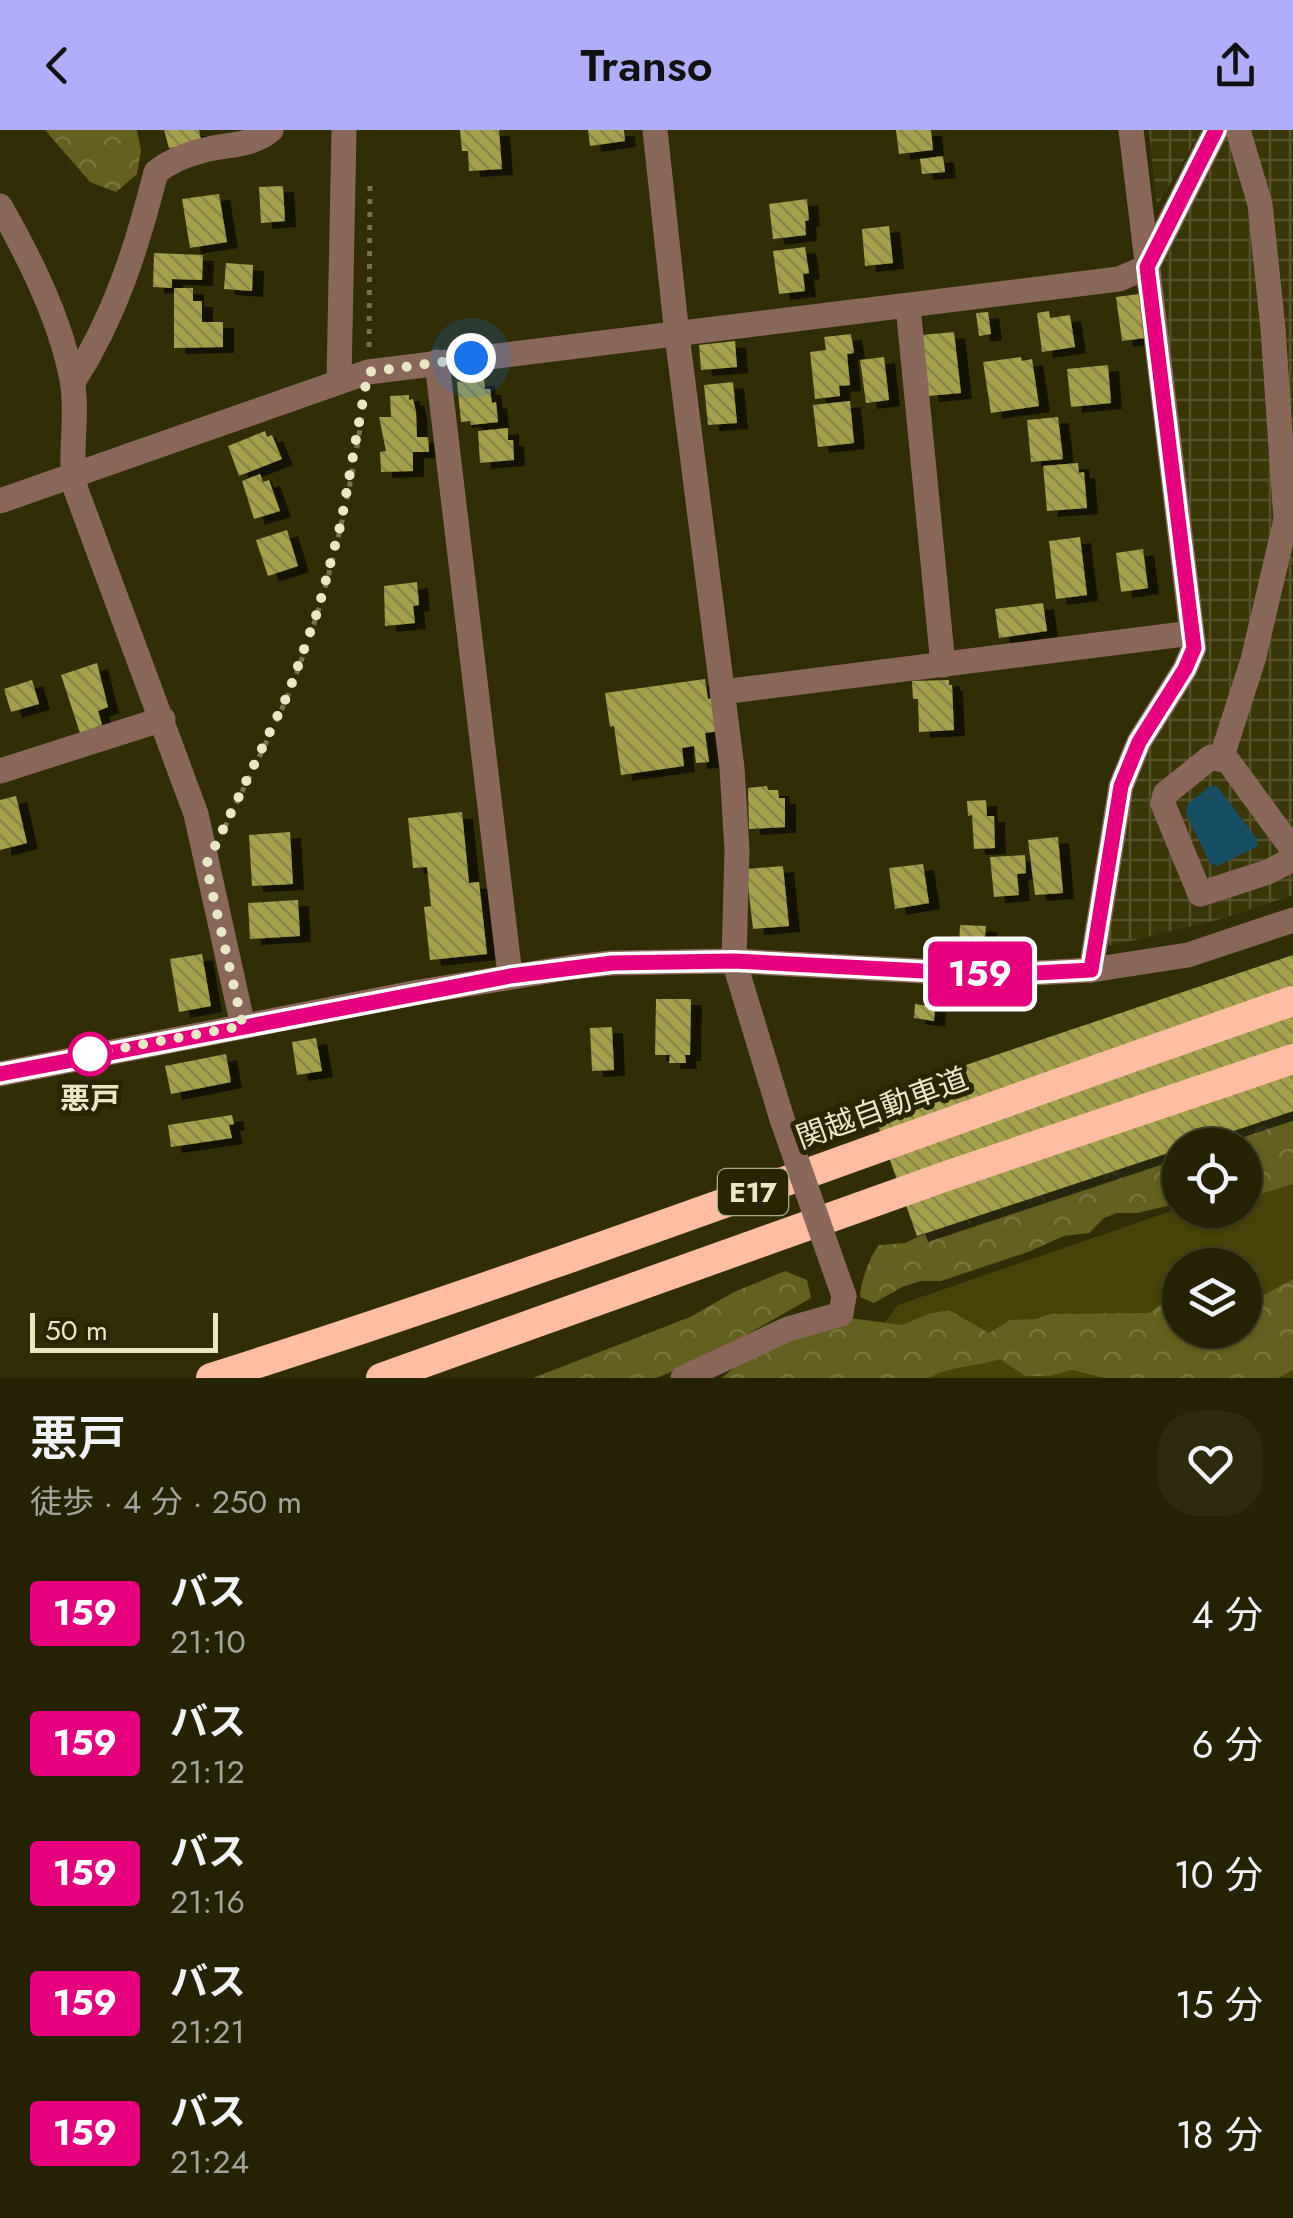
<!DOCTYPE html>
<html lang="ja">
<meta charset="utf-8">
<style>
:root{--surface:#252204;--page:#2d2a0e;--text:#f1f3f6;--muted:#a3a49a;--line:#423f26;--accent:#b0aefa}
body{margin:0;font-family:Jost,"Noto Sans JP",sans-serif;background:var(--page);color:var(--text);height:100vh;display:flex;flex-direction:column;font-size:38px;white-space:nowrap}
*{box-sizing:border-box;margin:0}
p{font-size:32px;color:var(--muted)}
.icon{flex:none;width:55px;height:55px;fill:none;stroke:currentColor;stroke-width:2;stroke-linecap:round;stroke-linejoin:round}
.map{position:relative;height:1248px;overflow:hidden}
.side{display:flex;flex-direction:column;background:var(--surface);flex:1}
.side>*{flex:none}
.badge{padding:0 20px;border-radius:8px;font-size:35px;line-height:65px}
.fabs{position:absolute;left:1162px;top:998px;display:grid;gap:20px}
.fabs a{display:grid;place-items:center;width:100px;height:100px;border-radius:50%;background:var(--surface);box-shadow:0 2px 8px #0004,0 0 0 2px var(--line);font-size:50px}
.scale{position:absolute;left:30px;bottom:25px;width:188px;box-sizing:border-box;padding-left:10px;border:5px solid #eae8c4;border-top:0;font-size:28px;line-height:35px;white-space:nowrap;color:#eae8c4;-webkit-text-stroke:8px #282500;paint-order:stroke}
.you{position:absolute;width:50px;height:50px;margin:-25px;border:8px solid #fff;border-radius:50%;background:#1a73e8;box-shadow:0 0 0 15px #1a73e833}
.map>.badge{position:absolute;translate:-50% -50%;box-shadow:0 0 0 5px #fff}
.round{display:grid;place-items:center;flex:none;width:105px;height:105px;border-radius:40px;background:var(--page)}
.summary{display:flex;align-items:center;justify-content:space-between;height:170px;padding:0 30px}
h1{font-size:48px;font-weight:600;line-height:75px}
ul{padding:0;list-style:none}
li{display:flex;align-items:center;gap:30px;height:130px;padding:0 30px}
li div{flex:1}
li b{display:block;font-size:38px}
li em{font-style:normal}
li .badge{min-width:110px;font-weight:700;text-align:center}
header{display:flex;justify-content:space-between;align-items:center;height:130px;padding:0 30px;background:var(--accent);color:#111;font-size:45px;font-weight:600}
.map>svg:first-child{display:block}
.industrial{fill:url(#industrial-grid)}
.grass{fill:#474309;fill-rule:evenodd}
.forest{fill:url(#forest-crowns)}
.water{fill:#194f62}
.building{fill:url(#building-back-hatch);filter:url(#shadow)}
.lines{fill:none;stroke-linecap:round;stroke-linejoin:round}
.path{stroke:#76734c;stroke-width:5;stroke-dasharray:5 8;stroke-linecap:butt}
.minor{stroke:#89685a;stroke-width:25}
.highway{stroke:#ffbea1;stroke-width:30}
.minor-bridge{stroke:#89685a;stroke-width:25}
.line-casing{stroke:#fff;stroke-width:22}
.line{stroke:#e6007e;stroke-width:15}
.walk{stroke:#eae8c4;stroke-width:10;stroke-dasharray:0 18}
.stop-dot{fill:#fff;stroke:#e6007e;stroke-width:5}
.labels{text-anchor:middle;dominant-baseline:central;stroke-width:10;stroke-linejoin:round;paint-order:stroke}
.shield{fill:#282500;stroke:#b0ae89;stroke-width:2.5}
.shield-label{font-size:28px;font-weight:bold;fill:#eae8c4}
.stop-label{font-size:30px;font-weight:bold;fill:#eae8c4;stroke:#282500}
.street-label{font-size:30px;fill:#eae8c4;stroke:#282500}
</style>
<header><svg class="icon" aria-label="back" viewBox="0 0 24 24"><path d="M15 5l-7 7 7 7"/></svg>Transo<svg class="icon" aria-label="share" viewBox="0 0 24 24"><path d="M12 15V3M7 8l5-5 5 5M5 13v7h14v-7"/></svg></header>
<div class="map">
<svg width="1293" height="1248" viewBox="0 0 1293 1248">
<defs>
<pattern id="industrial-grid" width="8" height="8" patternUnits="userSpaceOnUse" patternTransform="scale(2.5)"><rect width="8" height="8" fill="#393607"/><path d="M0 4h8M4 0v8" fill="none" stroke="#56532a"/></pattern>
<pattern id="forest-crowns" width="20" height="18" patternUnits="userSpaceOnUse" patternTransform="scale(2.5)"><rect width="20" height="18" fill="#64601f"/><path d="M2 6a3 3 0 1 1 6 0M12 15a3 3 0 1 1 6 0" fill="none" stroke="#7a773e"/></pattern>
<pattern id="building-back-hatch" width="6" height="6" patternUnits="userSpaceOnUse" patternTransform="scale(2.5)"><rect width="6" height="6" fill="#a5a04c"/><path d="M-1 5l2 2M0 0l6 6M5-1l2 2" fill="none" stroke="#888547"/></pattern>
<filter id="shadow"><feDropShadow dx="11" dy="6" stdDeviation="0" flood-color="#0009"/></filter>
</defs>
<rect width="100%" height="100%" fill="#312e06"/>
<g class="industrial">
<polygon points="1149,0 1202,0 1157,76"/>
<polygon points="1231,0 1293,0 1293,765 1221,789 1110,816 1105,809 1130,665 1141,633 1199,539 1204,512 1161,139 1216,23"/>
</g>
<path class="grass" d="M1293,1040v208h-451l56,-73 282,-97 65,2v-24zM1180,1135h65v65h-65z"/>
<g class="forest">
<polygon points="45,0 137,0 141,21 137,44 116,62 90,52"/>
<polygon points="1293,977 1293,1054 1245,1069 1245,1015 1185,1015"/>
<path d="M1180,1016v57l-43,10h-20l-13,5 -15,15 -25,3 -36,16 -87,29h-20l-19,6 -28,16 -14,-6c0,-13 10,-42 19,-52l26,-2 35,-16z"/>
<polygon points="785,1141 807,1150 811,1168 704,1229 656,1248 533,1248 690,1187 734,1162"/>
<path d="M1293,1149v91l-15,8h-173l-33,-8 -23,6h-24l-25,-17c-25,8 -50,7 -72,19h-206l16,-14 24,-12 88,-34 52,7 26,-11 21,-4 40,23 21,-13 25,-1 16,-5 98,-1 11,-8 6,-15 14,2v38h65v-25z"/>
</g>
<polygon class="water" points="1210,656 1217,656 1258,710 1257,717 1217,736 1210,733 1186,684 1187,675"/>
<g class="building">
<polygon points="164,0 199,0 202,14 169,18"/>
<polygon points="460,0 499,0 502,39 469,41 468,21 462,21"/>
<polygon points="588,0 624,0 625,11 590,16"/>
<polygon points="896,0 931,0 933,20 899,24"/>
<polygon points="943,26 945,42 922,44 920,29"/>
<polygon points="283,56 285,91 261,93 259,57"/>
<polygon points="219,64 227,112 190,118 182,69"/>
<polygon points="807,69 809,90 805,91 806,105 773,109 769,74"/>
<polygon points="889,96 893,133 865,136 862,99"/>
<polygon points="805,117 809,143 803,144 805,161 779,164 773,121"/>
<polygon points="154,123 203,125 202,150 172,149 172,158 153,157"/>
<polygon points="226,133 253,135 252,161 224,159"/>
<polygon points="174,158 193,158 193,171 202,171 202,192 223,192 223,217 174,218"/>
<polygon points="1139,164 1145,208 1122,211 1116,167"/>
<polygon points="1049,181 1050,188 1070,185 1075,217 1042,222 1037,183"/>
<polygon points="988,182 991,204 979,206 976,183"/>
<polygon points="954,202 961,263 928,266 922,205"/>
<polygon points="851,204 854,223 847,224 850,255 839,256 840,266 815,269 810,222 826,220 824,207"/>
<polygon points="735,211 737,237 701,240 699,215"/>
<polygon points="884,227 889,270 866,273 860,230"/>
<polygon points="1021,227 1022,231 1032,229 1039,276 991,283 983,232"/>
<polygon points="1108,235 1111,273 1071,277 1067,239"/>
<polygon points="484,249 485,259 490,259 492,273 496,272 498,292 471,295 470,291 461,292 457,252"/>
<polygon points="733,252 737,293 708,295 704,255"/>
<polygon points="409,265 409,270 413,269 416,282 417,307 428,307 429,322 413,322 413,341 381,342 380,322 386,321 379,287 391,287 390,266"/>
<polygon points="850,271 854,313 818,317 813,275"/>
<polygon points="1058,287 1063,329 1031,332 1027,290"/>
<polygon points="508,298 508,310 513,310 514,330 480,333 478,301"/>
<polygon points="265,301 267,307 272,305 282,329 239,346 228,316"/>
<polygon points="1078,333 1079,343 1084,342 1087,378 1047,381 1043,336"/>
<polygon points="260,344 263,352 269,350 280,381 254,389 242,351"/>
<polygon points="287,400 298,436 268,446 256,410"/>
<polygon points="1080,407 1087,465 1056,469 1049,411"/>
<polygon points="1143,419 1148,458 1121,462 1116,423"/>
<polygon points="417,452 419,475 413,476 415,493 385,496 384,456"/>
<polygon points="1043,473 1047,501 999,508 995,479"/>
<polygon points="97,533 108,577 98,581 102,595 80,603 61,545"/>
<polygon points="705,549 708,569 714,568 719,601 705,603 709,632 696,633 694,616 682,618 684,636 621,645 614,596 610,597 605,563"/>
<polygon points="32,550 39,574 11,582 4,559"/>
<polygon points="949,550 949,555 952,555 954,600 919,602 918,569 913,569 912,551"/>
<polygon points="767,656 768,660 778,660 779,668 785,668 785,697 749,699 748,658"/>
<polygon points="16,666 27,713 0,720 0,670"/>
<polygon points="986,670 987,686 994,686 995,718 974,719 972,685 968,686 967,671"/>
<polygon points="462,682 469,753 479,752 487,824 430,830 424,777 431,776 427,737 413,738 408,688"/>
<polygon points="290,702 293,754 252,756 249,705"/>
<polygon points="1058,707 1063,763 1035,765 1028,710"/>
<polygon points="1025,725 1026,743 1017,744 1019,765 994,767 990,727"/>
<polygon points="923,734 929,773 895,779 889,738"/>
<polygon points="783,736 789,796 753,799 746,739"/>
<polygon points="298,770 300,806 250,809 248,773"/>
<polygon points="960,795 986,796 984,816 959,816"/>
<polygon points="202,824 211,876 179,882 170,829"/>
<polygon points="1293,825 1293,981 1191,1015 1180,1015 1180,1019 917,1106 868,968"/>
<polygon points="656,869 691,869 690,925 685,925 686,933 669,933 670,925 655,925"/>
<polygon points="915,874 935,877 934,891 914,888"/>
<polygon points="612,897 614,940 592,941 590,898"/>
<polygon points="316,908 322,941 297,945 292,912"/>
<polygon points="226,924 231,952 171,964 165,936"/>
<polygon points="232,985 234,994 229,995 232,1008 171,1017 168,995"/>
</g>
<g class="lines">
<g class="path">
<polyline points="369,217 370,53"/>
<path d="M225,697c21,-44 44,-88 63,-132 39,-95 62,-197 77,-298"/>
</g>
<g class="minor">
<polyline points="655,0 677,205 732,638 737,720 734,831 782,989"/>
<path d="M0,76c30,52 61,115 72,174 7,36 -4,75 4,110l120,324 47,212"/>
<polyline points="908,176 943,535"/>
<polyline points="437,232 510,845"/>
<polyline points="339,250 344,0"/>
<path d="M73,252c42,-65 64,-135 83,-210 13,-10 29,-17 45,-21 23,-7 51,-4 70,-21"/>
<polyline points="0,371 368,242 1119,149 1147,137 1216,0"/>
<polyline points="722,562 1192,503 1131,0"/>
<polyline points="1221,629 1253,530 1286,390 1273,199 1260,74 1238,0"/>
<polyline points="0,641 163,589"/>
<polyline points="1293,720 1228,631 1211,627 1165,664 1163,674 1200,764 1268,742 1293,729"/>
<polyline points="1091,840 1121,656 1139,612 1185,539 1194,518 1192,503"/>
<polyline points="0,944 419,862 573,837 612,833 734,831 999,845 1091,840 1188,825 1293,790"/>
<polyline points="683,1248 788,1199 841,1184 844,1166"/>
</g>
<g class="highway">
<path d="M211,1248c364,-115 721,-253 1082,-377"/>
<polyline points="381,1248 949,1045 1293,929"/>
</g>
<polyline class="minor-bridge" points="782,989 844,1166"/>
</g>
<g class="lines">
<defs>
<polyline id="line" points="0,944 510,846 612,833 734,831 999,845 1091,840 1121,656 1139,612 1185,539 1194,518 1147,137 1216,0"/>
</defs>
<use href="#line" class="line-casing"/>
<use href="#line" class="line"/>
<polyline class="walk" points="90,924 243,896 206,735 288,564 318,480 341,393 368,242 471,228"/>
</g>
<circle class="stop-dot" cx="90" cy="924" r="20"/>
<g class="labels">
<rect class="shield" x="718" y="1039" width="70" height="46" rx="8"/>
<g class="shield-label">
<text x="753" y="1062">E17</text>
</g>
<g class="stop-label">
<text x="90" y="968">悪戸</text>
</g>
<g class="street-label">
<text transform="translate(882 978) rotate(-20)">関越自動車道</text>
</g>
</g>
</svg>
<div class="fabs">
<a><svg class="icon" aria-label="locate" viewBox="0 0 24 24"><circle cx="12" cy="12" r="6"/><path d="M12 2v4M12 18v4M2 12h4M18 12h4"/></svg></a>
<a><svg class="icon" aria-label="layers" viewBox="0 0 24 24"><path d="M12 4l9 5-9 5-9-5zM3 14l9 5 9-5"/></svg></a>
</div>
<div class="scale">50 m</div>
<div class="you" style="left:471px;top:228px"></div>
<b class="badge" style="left:980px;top:844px;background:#e6007e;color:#fff">159</b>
</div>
<section class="side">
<div class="summary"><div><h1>悪戸</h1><p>徒歩 · 4 分 · 250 m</p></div><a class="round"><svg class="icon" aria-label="heart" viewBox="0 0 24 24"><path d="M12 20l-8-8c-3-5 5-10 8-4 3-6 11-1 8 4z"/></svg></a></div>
<ul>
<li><span class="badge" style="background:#e6007e;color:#fff">159</span><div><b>バス</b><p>21:10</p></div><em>4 分</em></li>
<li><span class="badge" style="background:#e6007e;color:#fff">159</span><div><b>バス</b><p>21:12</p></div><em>6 分</em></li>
<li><span class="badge" style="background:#e6007e;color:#fff">159</span><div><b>バス</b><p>21:16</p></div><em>10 分</em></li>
<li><span class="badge" style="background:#e6007e;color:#fff">159</span><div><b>バス</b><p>21:21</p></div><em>15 分</em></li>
<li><span class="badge" style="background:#e6007e;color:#fff">159</span><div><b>バス</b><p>21:24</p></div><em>18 分</em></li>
</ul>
</section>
